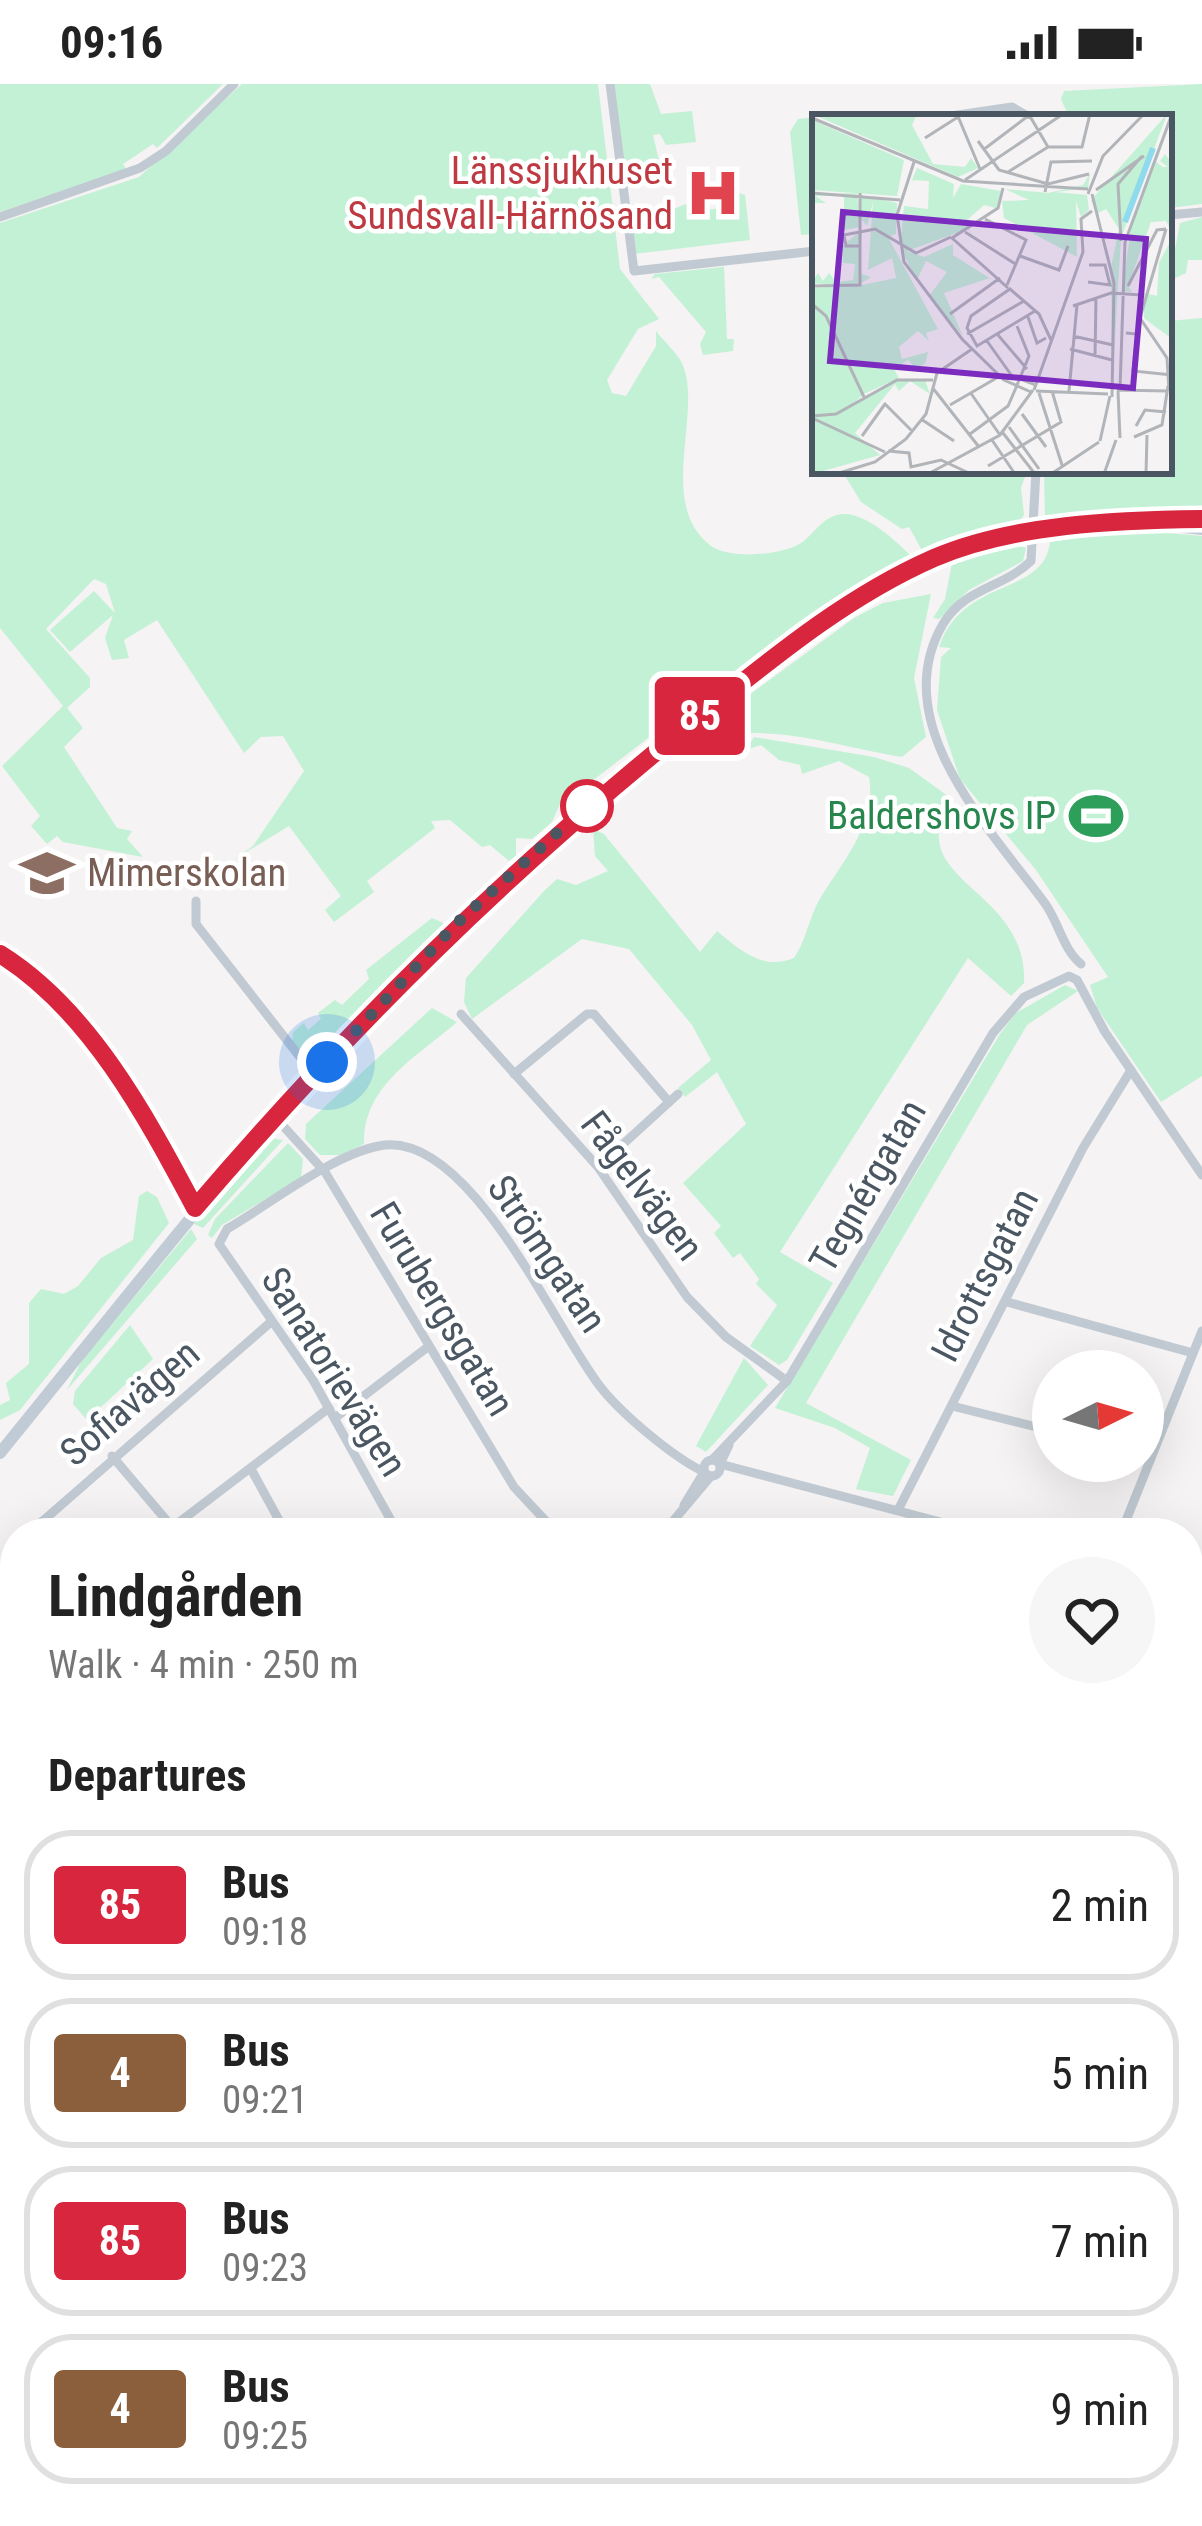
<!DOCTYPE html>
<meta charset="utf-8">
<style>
:root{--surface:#fff;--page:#f6f6f6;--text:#222;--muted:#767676;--line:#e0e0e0}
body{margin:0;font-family:"Roboto Condensed",sans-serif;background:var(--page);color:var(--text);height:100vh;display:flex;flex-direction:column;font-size:45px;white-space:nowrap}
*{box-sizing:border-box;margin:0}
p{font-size:39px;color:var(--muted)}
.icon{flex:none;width:66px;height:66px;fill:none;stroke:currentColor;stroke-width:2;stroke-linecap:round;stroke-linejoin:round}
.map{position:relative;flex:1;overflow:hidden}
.side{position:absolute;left:0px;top:1434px;width:1203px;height:1008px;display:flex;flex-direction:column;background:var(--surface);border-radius:48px 48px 0 0;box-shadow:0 12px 48px #0002}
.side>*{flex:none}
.badge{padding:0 24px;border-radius:9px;font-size:42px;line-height:78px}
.needle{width:78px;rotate:85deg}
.controls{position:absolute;left:1032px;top:1266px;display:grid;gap:24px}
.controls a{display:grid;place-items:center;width:132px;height:132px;border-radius:50%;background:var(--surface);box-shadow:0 12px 48px #0002;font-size:60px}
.you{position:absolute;width:60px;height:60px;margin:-30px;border:9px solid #fff;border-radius:50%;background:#1a73e8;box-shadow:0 0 0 18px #1a73e833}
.map>.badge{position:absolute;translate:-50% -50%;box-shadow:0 0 0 6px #fff}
h2{padding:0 48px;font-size:45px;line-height:108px}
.round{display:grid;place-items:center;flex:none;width:126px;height:126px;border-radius:63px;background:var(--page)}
.summary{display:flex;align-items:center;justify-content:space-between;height:204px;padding:0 48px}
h1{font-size:57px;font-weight:700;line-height:90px}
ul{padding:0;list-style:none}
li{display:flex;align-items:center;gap:36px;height:150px;margin:0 24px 18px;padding:0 24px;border:6px solid var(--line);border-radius:48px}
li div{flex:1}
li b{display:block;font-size:45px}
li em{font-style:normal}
li .badge{min-width:132px;font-weight:700;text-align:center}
.status{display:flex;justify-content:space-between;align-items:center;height:84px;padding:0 60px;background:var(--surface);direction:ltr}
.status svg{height:33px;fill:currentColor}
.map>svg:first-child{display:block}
.green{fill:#c3f1d5}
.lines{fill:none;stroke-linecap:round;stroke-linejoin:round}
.street{stroke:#c1cad2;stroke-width:9}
.secondary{stroke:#c1cbd6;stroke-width:12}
.highway{stroke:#8ba5c1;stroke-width:16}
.line-casing{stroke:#fff;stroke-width:27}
.line{stroke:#d7263d;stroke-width:18}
.walk{stroke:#4a5661;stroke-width:12;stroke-dasharray:0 21.6}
.stop-dot{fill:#fff;stroke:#d7263d;stroke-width:6}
.labels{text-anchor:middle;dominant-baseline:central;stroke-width:9;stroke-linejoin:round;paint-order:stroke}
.health-label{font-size:39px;fill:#be3a42;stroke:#fff;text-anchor:end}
.leisure-label{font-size:39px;fill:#27864d;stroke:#fff;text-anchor:end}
.education-label{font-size:39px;fill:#785e54;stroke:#fff;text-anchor:start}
.street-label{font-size:39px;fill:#4a5661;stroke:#fff}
.inset-river{fill:none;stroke:#90daee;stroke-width:6}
.inset-road{fill:none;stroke:#b1b4b9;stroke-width:3}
.view{fill:#7b2cbf;fill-opacity:0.15;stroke:#7b2cbf;stroke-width:6}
.inset-edge{fill:none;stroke:#4a5661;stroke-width:6}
</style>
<div class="status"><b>09:16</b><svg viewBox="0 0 49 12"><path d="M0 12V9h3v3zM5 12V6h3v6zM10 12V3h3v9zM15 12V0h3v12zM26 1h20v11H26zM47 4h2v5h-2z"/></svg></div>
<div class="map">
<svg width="1202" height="2442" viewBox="0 0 1202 2442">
<rect width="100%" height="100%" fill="#f5f3f3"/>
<g class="green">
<polygon points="0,0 223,0 157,64 153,60 123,80 126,85 0,128"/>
<path d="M242,0h356l22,185 39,50 -21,10 -31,51 5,13 14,3 30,-50v-15c8,11 24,24 28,37 17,50 -27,137 27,178 18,13 70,10 90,-3 12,-8 19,-23 36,-28 26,-7 61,28 78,45 -125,54 -244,166 -355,244l-8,18 -20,17 -16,-1v18l-7,5 -19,-16 -8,2 -32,-27 -19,1 4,7 -68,53 7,11 -40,30 -9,-12 16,-14 -52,-70 -56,34 20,-14 51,-75 -21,-35 -22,1 -17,16 -87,-133 -33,20 5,18 -17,2 -7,-22 8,-23 -43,37 -20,-22 44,-39 21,22 -9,-29 -12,-5 -48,50 44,49v9l-23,21 16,20 -19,19 53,81 15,3 -5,8 16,18 -80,-15 -6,-6 -10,8 -16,-18 9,-10 -38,-50 61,-60 -63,-78v-405l139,-46z"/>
<polygon points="613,0 650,0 661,30 692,27 696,58 666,61 660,50 653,51 663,94 648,81 622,85"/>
<polygon points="1202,0 1202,120 1169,124 1169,33 1069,33 1061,15 1064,7"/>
<polygon points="815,33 815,150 801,151 790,48 798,35"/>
<path d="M733,107l12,4 5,45 -116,14 -4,-27 23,-2c14,-14 29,-22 49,-24l2,9 30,-3z"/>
<polygon points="1202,133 1202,176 1188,176 1186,189 1169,197 1180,139"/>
<polygon points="724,183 727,255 734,255 733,267 703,271 700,260 706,248 659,193 651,195 655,190"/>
<polygon points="1202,234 1202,429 1045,434 1044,387 1169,387 1169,237"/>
<polygon points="842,387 1027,387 1021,404 1024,431 1016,441 954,454 924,470 909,443 902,445 861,418"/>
<path d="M1132,446l70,6v540l-41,26 -64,-94 -7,-23 18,-8 -72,-107 -76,-91 -23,-69 4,-53 10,-9 -12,-1c24,-71 105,-50 111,-105z"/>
<polygon points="1019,462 1026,464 1023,477 969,506 939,535 933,534 945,515 952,479"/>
<path d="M931,510l-17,84 12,59 -24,20c-67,-11 -126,-34 -194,-19l-1,-12 147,-108 29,-15z"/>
<path d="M754,653l120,20 35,11 43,31c-3,11 -13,22 -13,35 -3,51 89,68 85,149l-13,13 -43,-38 -188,294 53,31 -46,77 -8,5 -29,-19 27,-41 -21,-21 3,-5 -19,-26 -7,5 -19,-25 7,-7 -38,-43 63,-59 -29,-52 -32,25 -7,-9 33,-28 -19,-35 -63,-76 -47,-10 -110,80 -8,-17 2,-24 78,-87 13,-12 19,6 32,-14 -13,-15 -2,-27 11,5 96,118 17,-21c23,19 46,40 77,27 13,-19 15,-42 27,-61 23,-37 56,-74 48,-120l-30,-16 -37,13 -2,-9 -21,-5 -18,-15 -15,5z"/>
<polygon points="432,834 448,841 322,971 307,975 292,961 293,948 304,939 308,946 321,935 318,929 335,916 342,921 369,895 366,886"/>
<polygon points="1065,901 1078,907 1027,941 806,1319 911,1376 893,1412 856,1405 870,1364 835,1344 775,1324 1000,950 1016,929"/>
<path d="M432,924l25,14c-40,35 -94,63 -93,122l-23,11h-21l-15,-16 1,-15z"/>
<polygon points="270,1054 283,1056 203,1144 194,1140"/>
<polygon points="288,1059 303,1075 301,1094 222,1141 212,1154 208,1151 215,1135"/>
<polygon points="147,1107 157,1113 169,1139 20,1326 0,1336 0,1321 10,1316 6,1299 29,1280 29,1219 41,1205 64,1210 78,1202 101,1174 133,1156 139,1112"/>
<polygon points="191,1145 197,1155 67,1306 82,1276"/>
<polygon points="130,1241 153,1275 87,1336 73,1320 75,1307"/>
<polygon points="744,1274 768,1301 706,1368 696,1362"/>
<polygon points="1188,1512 1202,1513 1202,1877 1188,1878"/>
<polygon points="0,1766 15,1767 15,1829 0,1828"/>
<polygon points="1188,2295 1202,2296 1202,2436 1080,2442 1041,2427 1188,2427"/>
</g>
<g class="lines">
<g class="street">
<polyline points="610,0 634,187 815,167"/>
<polyline points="944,33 1012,23 1029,33"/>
<polyline points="1169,131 1202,128"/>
<polyline points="0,133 140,84 166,67 234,0"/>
<path d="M1036,387l-5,90c-28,27 -67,27 -88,63 -58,99 48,206 101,278 14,18 19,48 37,62"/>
<polyline points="196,817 196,840 314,991"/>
<polyline points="461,930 598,1083 687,1213 726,1253 787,1297"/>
<polyline points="514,990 587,930 594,930 669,1018"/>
<polyline points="274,1032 325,1088 514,1403 557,1449"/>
<polyline points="598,1083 678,1010"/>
<polyline points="1007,1218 1193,1269"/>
<polyline points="952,1322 1053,1347"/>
<polyline points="335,1334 429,1262"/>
<polyline points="729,1361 720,1380 982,1449"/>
<polyline points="112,1372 172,1443"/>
<circle cx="712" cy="1384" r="8"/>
<polyline points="712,1376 787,1297 993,949 1024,913 1069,892 1077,896 1105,948 1202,1091"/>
<polyline points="251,1385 286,1449"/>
<polyline points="898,1426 1083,1064 1131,986"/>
<polyline points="29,1449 272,1237"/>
<polyline points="165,1449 329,1324"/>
<path d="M398,1449l-85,-153 -94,-136 8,-15c43,-25 105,-74 152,-83 89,-18 174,179 220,239 21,28 74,72 105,87l-20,33"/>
<polyline points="663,1449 711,1392"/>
<polyline points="1121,1449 1202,1247"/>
<polyline points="0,1508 15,1465"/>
<polyline points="0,1531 15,1536"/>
<polyline points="0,1763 15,1764"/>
<polyline points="0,1918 15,1916"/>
<polyline points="0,2103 15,2104"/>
<polyline points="1029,2427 1067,2442"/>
<polyline points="132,2442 132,2429 429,2440 429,2427"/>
</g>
<g class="secondary">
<polyline points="1164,441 1202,445"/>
<path d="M0,870c89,55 148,165 195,254"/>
<path d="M0,1369c123,-151 242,-304 374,-446 99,-107 212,-200 326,-291 72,-58 152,-131 241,-161 82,-27 175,-35 261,-36"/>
<polyline points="0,1667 15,1671"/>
<polyline points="1188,1928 1202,1924"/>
<polyline points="1188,2084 1202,2079"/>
<polyline points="0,2259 15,2259"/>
<polyline points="743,2442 752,2427"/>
</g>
<g class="highway">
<polyline points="1188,2243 1202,2242"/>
<polyline points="1188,2263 1202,2265"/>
<polyline points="1188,2283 1202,2285"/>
<polyline points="0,2321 15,2319"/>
<polyline points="0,2337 15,2335"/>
</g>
</g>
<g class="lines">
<defs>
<path id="line" d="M0,870c90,56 147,164 195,254 158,-184 310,-335 499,-487 75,-60 151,-124 240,-163 79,-34 183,-38 268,-39"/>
</defs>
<use href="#line" class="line-casing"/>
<use href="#line" class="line"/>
<polyline class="walk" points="327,978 458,838 587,722"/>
</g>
<defs>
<symbol id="hospital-bare" viewBox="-9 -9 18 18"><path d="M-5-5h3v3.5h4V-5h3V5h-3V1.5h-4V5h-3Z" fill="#e0444e" stroke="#fff" stroke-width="2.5" paint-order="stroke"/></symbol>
<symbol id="stadium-bare" viewBox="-9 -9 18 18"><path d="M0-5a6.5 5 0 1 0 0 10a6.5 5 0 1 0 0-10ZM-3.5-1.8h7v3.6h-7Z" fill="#2e9e5b" stroke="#fff" stroke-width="2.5" paint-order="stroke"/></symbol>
<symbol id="school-bare" viewBox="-9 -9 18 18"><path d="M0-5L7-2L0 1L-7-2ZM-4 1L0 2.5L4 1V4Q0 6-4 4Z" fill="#8d6e63" stroke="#fff" stroke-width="2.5" paint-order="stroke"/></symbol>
</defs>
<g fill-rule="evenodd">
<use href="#hospital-bare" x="675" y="71" width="76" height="76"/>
<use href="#stadium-bare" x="1058" y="694" width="76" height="76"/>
<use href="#school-bare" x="9" y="751" width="76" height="76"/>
</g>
<circle class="stop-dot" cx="587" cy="722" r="24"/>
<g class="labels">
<g class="health-label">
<text x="673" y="87">Länssjukhuset<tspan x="673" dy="45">Sundsvall-Härnösand</tspan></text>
</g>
<g class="leisure-label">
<text x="1056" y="732">Baldershovs IP</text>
</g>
<g class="education-label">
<text x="87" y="789">Mimerskolan</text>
</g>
<g class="street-label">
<text transform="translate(642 1102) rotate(53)">Fågelvägen</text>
<text transform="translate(868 1102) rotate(-60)">Tegnérgatan</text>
<text transform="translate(547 1170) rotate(56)">Strömgatan</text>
<text transform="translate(985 1191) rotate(-63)">Idrottsgatan</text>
<text transform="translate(442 1225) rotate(59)">Furubergsgatan</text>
<text transform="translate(334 1288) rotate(58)">Sanatorievägen</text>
<text transform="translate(130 1319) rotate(-41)">Sofiavägen</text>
</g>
</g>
<g transform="translate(812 30)">
<rect width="360" height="360" fill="#f5f3f3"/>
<path d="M0,0h105l-5,11 21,39 32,3 6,-9 7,10 -20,9zM355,0l-46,124 -9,150 -1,-121 8,-38 -13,-20 -8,4 3,16 -10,-29zM360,2l-16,46 7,5h5l-8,-6 5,-7 7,9v69l-6,-11 -15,1 -23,64 4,6 -10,-1 10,-70zM0,6l92,40 -7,36 -85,-6zM105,54l37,16 -1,14 8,-14 40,7 -5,17 -12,-3 -18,16 6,14 -4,-6 -61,22 17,6 29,-13v11l54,34 -17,-11 -46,15 19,43 -34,-40 18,-24 -21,-11 -9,19 -17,-32 4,-42 24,3 1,-28 -17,-1 -8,20zM278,59l-2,15 -33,4 32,3 2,15 -8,7 -5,-16 1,56 -73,-39 -2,-17 27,-1 -24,-11 43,4 35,-8zM45,79l2,20 2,-18 36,8 -1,31 -8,3 50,92 -12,4 3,8 -11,-10 -19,16 3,12 26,-7 -3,12 -10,4 -7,-8 -14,9 5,9 -35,16 -8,-11 6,13 -16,13 41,-25 19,-5 19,1 5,14 -20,-13 -11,10 -4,-7 -40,49 25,22 -68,19v-186l33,-2 -33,-3 6,-10 5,8 6,-8 7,9 17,-2 2,-16 -12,-1v-18l19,-15 -3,43 12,4 -14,9 39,-8 -4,-20 -24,12 5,-68 -6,24 -8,-10 2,11 -17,3v-34h-29l11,7h-14v-9zM360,124v101l-28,-21v-25l13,3 2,-33z" fill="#c3f1d5"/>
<path class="inset-river" d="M313,108l28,-74"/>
<path class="inset-road" d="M145,0l23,55M204,0l15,4 17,29M0,4l151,63 125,8M113,24l33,-21M166,27l21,29 49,14 41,-10M171,36l45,-34M102,48l-17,53 7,47 58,77 42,41 27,12M196,58l40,-25h34l8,-33M153,66l98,-66M191,74l-5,20 -46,30 56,50M284,76l48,-34M233,78l6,-30 41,-1M0,79l88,7M276,80l15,-38 41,-42M280,80l22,89 -2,114M173,105l41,21 -19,45M354,115l-26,89 27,40 2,33M153,118l52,33M309,127l-3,-57 24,-28M47,132h-13l-2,-11 31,-6 41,24 35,-16M208,142l39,14 9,-24M276,168l22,3 -5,-20h-16M0,172l48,-1v-92M316,172l29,-56 9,-1M0,190l14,12 38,81M261,192l38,-13 30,2M223,197l-58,35 -10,-18 4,-12 39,-27 29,25 12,26M138,200l50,-36M216,203l9,26 9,-5M314,219l11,1 -4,37 39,4M155,220l57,-33M186,221l29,34M261,222l40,9M175,227l25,35 24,9M258,235l42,11M283,243l1,-60M120,273l47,60M308,275l5,-147 47,-128M222,276l49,-138 -2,-33 11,-8M305,276l50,1M224,277l72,3M257,277l8,-86M306,277l2,47M158,278l30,43M227,279l23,72M72,289l28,28M138,291l50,-29M210,300l24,33M0,302l24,-2 61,-34h36M0,304l73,34M109,305l33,22M324,312l9,-16 21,2M197,313l30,42M191,319l32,41M158,320l38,-28 7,-16 14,-34 -12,-30M50,322l23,-32M322,323l28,-12 6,-39M180,326l23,34M288,327l10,-45M76,337l21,2 2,14 30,-7 30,14M176,352l73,-44 -9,-31M24,360l39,-12 31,-23 20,-25 11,-41 35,-24M116,360l72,-39 33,-45M239,360l48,-32M292,360l12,-34M334,360l1,-39"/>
<path class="view" d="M31,98l303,27 -13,149 -303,-27z"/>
<rect width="360" height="360" class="inset-edge"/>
</g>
</svg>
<div class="controls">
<a><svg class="needle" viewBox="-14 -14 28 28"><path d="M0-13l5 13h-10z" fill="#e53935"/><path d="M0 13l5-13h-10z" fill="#767676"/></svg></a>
</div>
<div class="you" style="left:327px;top:978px"></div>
<b class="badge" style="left:700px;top:632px;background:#d7263d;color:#fff">85</b>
<section class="side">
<div class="summary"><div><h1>Lindgården</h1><p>Walk · 4 min · 250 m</p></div><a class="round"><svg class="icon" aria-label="heart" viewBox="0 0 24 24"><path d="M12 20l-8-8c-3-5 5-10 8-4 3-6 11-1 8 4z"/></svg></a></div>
<h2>Departures</h2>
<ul>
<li><span class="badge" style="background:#d7263d;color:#fff">85</span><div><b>Bus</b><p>09:18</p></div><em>2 min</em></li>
<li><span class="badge" style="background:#8b5e3c;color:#fff">4</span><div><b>Bus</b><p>09:21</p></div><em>5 min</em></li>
<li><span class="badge" style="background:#d7263d;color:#fff">85</span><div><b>Bus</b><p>09:23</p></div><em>7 min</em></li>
<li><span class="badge" style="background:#8b5e3c;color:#fff">4</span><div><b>Bus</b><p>09:25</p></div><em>9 min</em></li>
</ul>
</section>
</div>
